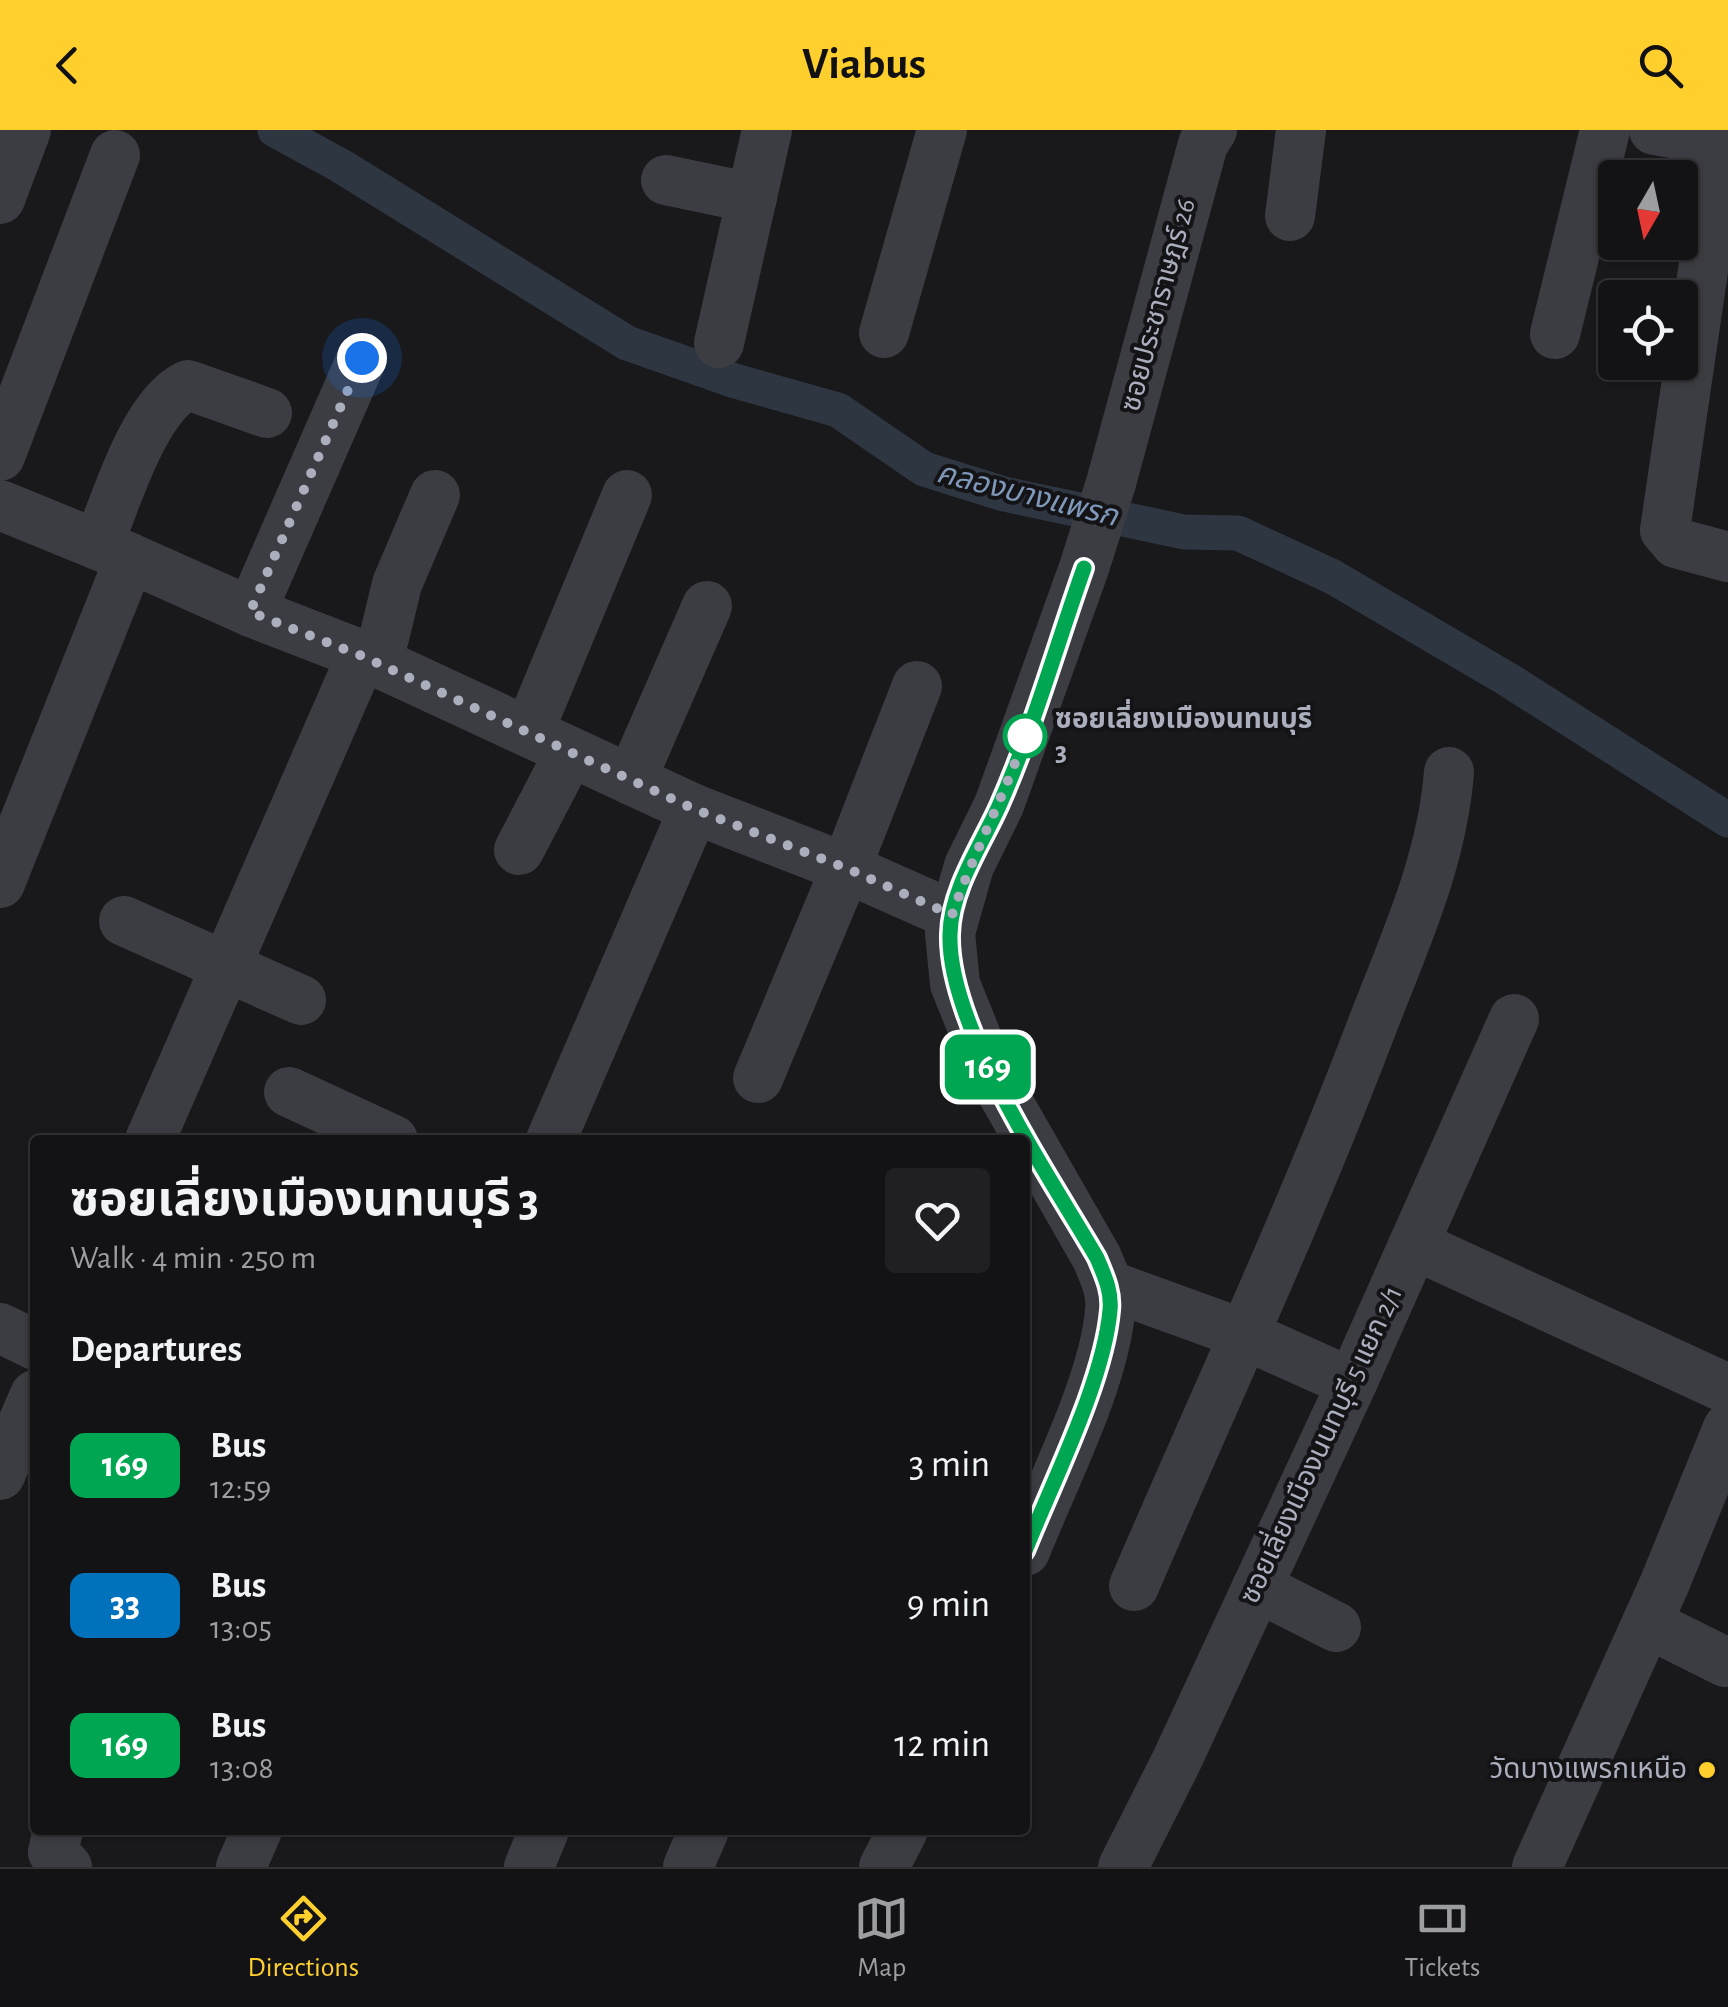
<!DOCTYPE html>
<meta charset="utf-8">
<style>
:root{--surface:#131315;--page:#202022;--text:#f1f3f6;--muted:#9d9ea0;--line:#323234;--accent:#ffcf2e}
body{margin:0;font-family:"Alegreya Sans","Noto Sans Thai",sans-serif;background:var(--page);color:var(--text);height:100vh;display:flex;flex-direction:column;font-size:38px;white-space:nowrap}
*{box-sizing:border-box;margin:0}
p{font-size:32px;color:var(--muted)}
.icon{flex:none;width:55px;height:55px;fill:none;stroke:currentColor;stroke-width:2;stroke-linecap:round;stroke-linejoin:round}
.map{position:relative;flex:1;overflow:hidden}
.side{position:absolute;left:30px;top:1005px;width:1000px;height:700px;display:flex;flex-direction:column;background:var(--surface);border-radius:10px;box-shadow:0 2px 8px #0004,0 0 0 2px var(--line)}
.side>*{flex:none}
.badge{padding:0 20px;border-radius:15px;font-size:35px;line-height:65px}
.needle{width:65px;rotate:189deg}
.fabs{position:absolute;left:1598px;top:30px;display:grid;gap:20px}
.fabs a{display:grid;place-items:center;width:100px;height:100px;border-radius:10px;background:var(--surface);box-shadow:0 2px 8px #0004,0 0 0 2px var(--line);font-size:50px}
.you{position:absolute;width:50px;height:50px;margin:-25px;border:8px solid #fff;border-radius:50%;background:#1a73e8;box-shadow:0 0 0 15px #1a73e833}
.map>.badge{position:absolute;translate:-50% -50%;box-shadow:0 0 0 5px #fff}
h2{padding:0 40px;font-size:38px;line-height:90px}
.round{display:grid;place-items:center;flex:none;width:105px;height:105px;border-radius:10px;background:var(--page)}
.summary{display:flex;align-items:center;justify-content:space-between;height:170px;padding:0 40px}
h1{font-size:48px;font-weight:700;line-height:75px}
ul{padding:0;list-style:none}
li{display:flex;align-items:center;gap:30px;height:140px;padding:0 40px}
li div{flex:1}
li b{display:block;font-size:38px}
li em{font-style:normal}
li .badge{min-width:110px;font-weight:700;text-align:center}
header{display:flex;justify-content:space-between;align-items:center;height:130px;padding:0 40px;background:var(--accent);color:#111;font-size:45px;font-weight:700}
.menu{display:flex;justify-content:space-around;align-items:center;height:140px;border-top:2px solid var(--line);background:var(--surface);font-size:28px;color:var(--muted)}
.menu a{display:grid;justify-items:center;gap:5px}
.menu .active{color:var(--accent)}
.map>svg:first-child{display:block}
.lines{fill:none;stroke-linecap:round;stroke-linejoin:round}
.canal{stroke:#2e3641;stroke-width:35}
.minor{stroke:#3c3c43;stroke-width:50}
.line-casing{stroke:#fff;stroke-width:22}
.line{stroke:#00a651;stroke-width:15}
.walk{stroke:#abaebc;stroke-width:10;stroke-dasharray:0 18}
.stop-dot{fill:#fff;stroke:#00a651;stroke-width:5}
.poi-dot{fill:#ffcf2e;stroke:#141417;stroke-width:4}
.labels{text-anchor:middle;dominant-baseline:central;stroke-width:8;stroke-linejoin:round;paint-order:stroke}
.street-label{font-size:28px;fill:#abaebc;stroke:#141417}
.stop-label{font-size:28px;font-weight:bold;fill:#abaebc;stroke:#141417;text-anchor:start}
.poi-label{font-size:28px;fill:#abaebc;stroke:#141417;text-anchor:end}
.water-label{font-size:30px;font-style:italic;fill:#7f98ba;stroke:#141417}
</style>
<header><svg class="icon" aria-label="back" viewBox="0 0 24 24"><path d="M15 5l-7 7 7 7"/></svg>Viabus<svg class="icon" aria-label="search" viewBox="0 0 24 24"><circle cx="10" cy="10" r="6"/><path d="M15 15l6 6"/></svg></header>
<div class="map">
<svg width="1728" height="1737" viewBox="0 0 1728 1737">
<rect width="100%" height="100%" fill="#19191c"/>
<g class="lines">
<polyline class="canal" points="275,0 341,36 627,213 735,251 838,280 924,339 1004,364 1184,402 1238,403 1333,447 1507,549 1728,690"/>
<g class="minor">
<polyline points="1654,0 1728,13"/>
<polyline points="1728,11 1705,127 1665,400 1676,413 1728,427"/>
<polyline points="666,50 752,68"/>
<polyline points="0,69 26,0"/>
<polyline points="1290,86 1301,0"/>
<polyline points="884,203 942,0"/>
<polyline points="1555,204 1605,0"/>
<polyline points="719,213 767,0"/>
<polyline points="0,326 115,25"/>
<polyline points="0,375 130,428 251,482 362,525 694,679 846,738 952,785"/>
<path d="M98,415c18,-44 46,-140 90,-160l79,28"/>
<polyline points="251,482 362,228"/>
<polyline points="372,530 384,508 397,454 435,365"/>
<polyline points="529,601 627,365"/>
<polyline points="631,650 707,476"/>
<polyline points="519,720 570,622"/>
<polyline points="0,753 130,428"/>
<polyline points="124,791 301,870"/>
<polyline points="758,948 846,738 917,556"/>
<polyline points="289,962 393,1010"/>
<polyline points="150,1010 362,525"/>
<polyline points="551,1010 694,679"/>
<polyline points="1415,1115 1728,1259"/>
<polyline points="1108,1155 1243,1204 1352,1253"/>
<polyline points="0,1198 35,1215"/>
<polyline points="0,1345 35,1265"/>
<path d="M1025,1421c27,-68 80,-171 85,-241 2,-19 -6,-35 -13,-52l-107,-187 -35,-87 -5,-51 19,-67 30,-61 85,-237 27,-85 92,-339 9,-14"/>
<path d="M1134,1456c80,-186 166,-370 238,-560 32,-83 70,-164 77,-254"/>
<polyline points="1257,1457 1336,1497"/>
<polyline points="1647,1493 1725,1532"/>
<polyline points="58,1700 53,1722 67,1737"/>
<polyline points="241,1737 257,1700"/>
<polyline points="529,1737 544,1700"/>
<polyline points="688,1737 704,1700"/>
<polyline points="884,1737 903,1700"/>
<polyline points="1123,1737 1176,1632 1352,1253 1514,889"/>
<polyline points="1537,1737 1664,1455 1728,1298"/>
</g>
</g>
<g class="lines">
<defs>
<path id="line" d="M1025,1421c27,-68 79,-170 85,-241 2,-19 -6,-35 -13,-52 -47,-81 -150,-232 -147,-324 1,-45 31,-88 49,-128 34,-77 57,-159 85,-238"/>
</defs>
<use href="#line" class="line-casing"/>
<use href="#line" class="line"/>
<path class="walk" d="M362,228l-112,254 112,44 332,153 152,59 106,47c21,-61 52,-118 73,-179"/>
</g>
<circle class="stop-dot" cx="1025" cy="606" r="20"/>
<circle class="poi-dot" cx="1707" cy="1640" r="10"/>
<g class="labels">
<g class="street-label">
<text transform="translate(1159 175) rotate(-75)">ซอยประชาราษฎร์ 26</text>
<text transform="translate(1322 1315) rotate(-65)">ซอยเลี่ยงเมืองนนทบุรี 5 แยก 2/1</text>
</g>
<g class="stop-label">
<text x="1055" y="590">ซอยเลี่ยงเมืองนทนบุรี<tspan x="1055" dy="32">3</tspan></text>
</g>
<g class="poi-label">
<text x="1687" y="1640">วัดบางแพรกเหนือ</text>
</g>
<g class="water-label">
<text transform="translate(1027 365) rotate(14)">คลองบางแพรก</text>
</g>
</g>
</svg>
<div class="fabs">
<a><svg class="needle" viewBox="-14 -14 28 28"><path d="M0-13l5 13h-10z" fill="#e53935"/><path d="M0 13l5-13h-10z" fill="#9d9ea0"/></svg></a>
<a><svg class="icon" aria-label="locate" viewBox="0 0 24 24"><circle cx="12" cy="12" r="6"/><path d="M12 2v4M12 18v4M2 12h4M18 12h4"/></svg></a>
</div>
<div class="you" style="left:362px;top:228px"></div>
<b class="badge" style="left:988px;top:937px;background:#00a651;color:#fff">169</b>
<section class="side">
<div class="summary"><div><h1>ซอยเลี่ยงเมืองนทนบุรี 3</h1><p>Walk · 4 min · 250 m</p></div><a class="round"><svg class="icon" aria-label="heart" viewBox="0 0 24 24"><path d="M12 20l-8-8c-3-5 5-10 8-4 3-6 11-1 8 4z"/></svg></a></div>
<h2>Departures</h2>
<ul>
<li><span class="badge" style="background:#00a651;color:#fff">169</span><div><b>Bus</b><p>12:59</p></div><em>3 min</em></li>
<li><span class="badge" style="background:#0072bc;color:#fff">33</span><div><b>Bus</b><p>13:05</p></div><em>9 min</em></li>
<li><span class="badge" style="background:#00a651;color:#fff">169</span><div><b>Bus</b><p>13:08</p></div><em>12 min</em></li>
</ul>
</section>
</div>
<nav class="menu">
<a class="active"><svg class="icon" aria-label="directions" viewBox="0 0 24 24"><path d="M12 3l9 9-9 9-9-9zM9 14v-3h6M13 9l2 2-2 2"/></svg>Directions</a>
<a><svg class="icon" aria-label="map" viewBox="0 0 24 24"><path d="M3 6l6-2 6 2 6-2v14l-6 2-6-2-6 2zM9 4v14M15 6v14"/></svg>Map</a>
<a><svg class="icon" aria-label="tickets" viewBox="0 0 24 24"><path d="M3 7h18v10H3zM15 7v10"/></svg>Tickets</a>
</nav>
